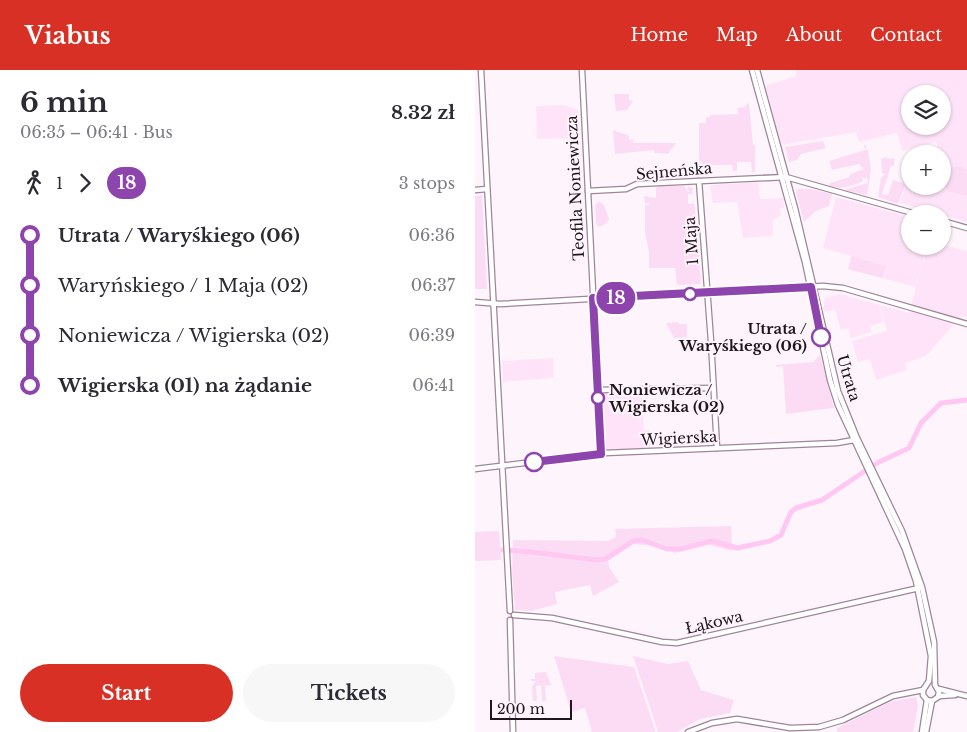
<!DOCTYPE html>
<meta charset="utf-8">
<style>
:root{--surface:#fff;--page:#f7f7f7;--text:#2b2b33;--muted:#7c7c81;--accent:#d93025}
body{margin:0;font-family:"Libre Baskerville",serif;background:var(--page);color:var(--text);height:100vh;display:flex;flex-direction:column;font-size:19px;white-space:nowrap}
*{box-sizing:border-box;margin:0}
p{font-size:16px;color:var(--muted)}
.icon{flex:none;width:28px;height:28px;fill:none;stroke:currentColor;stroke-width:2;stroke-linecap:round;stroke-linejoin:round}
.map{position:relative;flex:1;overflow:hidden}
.details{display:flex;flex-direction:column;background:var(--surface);width:475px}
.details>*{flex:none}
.badge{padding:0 10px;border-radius:16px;font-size:18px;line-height:32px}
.fabs{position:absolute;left:426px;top:15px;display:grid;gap:10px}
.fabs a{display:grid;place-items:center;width:50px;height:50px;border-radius:50%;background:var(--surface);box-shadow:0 1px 4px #0004;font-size:25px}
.scale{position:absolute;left:15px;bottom:12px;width:82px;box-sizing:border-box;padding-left:5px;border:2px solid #20171e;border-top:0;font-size:14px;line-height:18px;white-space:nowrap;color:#20171e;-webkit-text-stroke:4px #fef4fc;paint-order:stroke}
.map>.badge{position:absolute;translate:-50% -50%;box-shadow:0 0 0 2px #fff}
.legs{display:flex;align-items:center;gap:8px;height:55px;padding:0 20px;font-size:16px}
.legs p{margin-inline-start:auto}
.overview{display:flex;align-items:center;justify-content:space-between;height:85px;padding:0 20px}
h1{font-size:28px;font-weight:700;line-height:38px}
.button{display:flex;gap:10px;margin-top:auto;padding:10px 20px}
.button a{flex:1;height:58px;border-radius:30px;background:var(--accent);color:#fff;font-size:20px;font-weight:700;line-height:58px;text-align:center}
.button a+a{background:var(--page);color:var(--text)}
ul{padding:0 20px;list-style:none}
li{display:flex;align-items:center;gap:18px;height:50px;font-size:19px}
li i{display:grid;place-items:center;width:8px;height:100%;margin:0 6px;background:currentColor}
li i::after{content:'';width:12px;height:12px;margin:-6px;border:4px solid;border-radius:50%;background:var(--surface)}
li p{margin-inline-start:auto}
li:first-child i{background:linear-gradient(#0000 50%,currentColor 0)}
li:last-child i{background:linear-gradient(currentColor 50%,#0000 0)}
header{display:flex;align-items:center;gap:30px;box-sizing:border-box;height:70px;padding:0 25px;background:var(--accent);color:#fff}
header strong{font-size:24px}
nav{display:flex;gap:28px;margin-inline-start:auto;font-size:18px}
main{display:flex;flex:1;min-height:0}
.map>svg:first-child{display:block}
.built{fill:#ffe4f9;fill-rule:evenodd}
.green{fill:#fcdcf5}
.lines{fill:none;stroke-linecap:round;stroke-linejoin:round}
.river{stroke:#fec8f2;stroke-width:5}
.secondary-casing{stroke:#9e8698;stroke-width:7}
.secondary{stroke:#fff;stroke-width:4.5}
.line-1-casing{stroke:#fff;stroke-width:11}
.line-1{stroke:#8e44ad;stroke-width:8}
.stop-1-dot{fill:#fff;stroke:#8e44ad;stroke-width:2.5}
.labels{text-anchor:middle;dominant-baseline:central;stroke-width:4;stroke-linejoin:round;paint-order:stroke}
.street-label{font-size:15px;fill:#20171e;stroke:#fef4fc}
.stop-label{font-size:15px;font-weight:bold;fill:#20171e;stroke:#fef4fc;text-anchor:end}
</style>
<header>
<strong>Viabus</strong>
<nav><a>Home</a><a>Map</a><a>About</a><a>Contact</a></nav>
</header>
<main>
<section class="details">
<div class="overview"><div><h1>6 min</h1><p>06:35 – 06:41 · Bus</p></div><b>8.32 zł</b></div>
<div class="legs"><svg class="icon" aria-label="walk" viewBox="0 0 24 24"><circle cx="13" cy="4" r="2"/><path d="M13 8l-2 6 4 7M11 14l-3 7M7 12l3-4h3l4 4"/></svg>1<svg class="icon" aria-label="forward" viewBox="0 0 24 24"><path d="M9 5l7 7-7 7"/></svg><b class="badge" style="background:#8e44ad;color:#fff">18</b><p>3 stops</p></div>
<ul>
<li><i style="color:#8e44ad"></i><b>Utrata / Waryśkiego (06)</b><p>06:36</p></li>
<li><i style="color:#8e44ad"></i><span>Waryńskiego / 1 Maja (02)</span><p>06:37</p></li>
<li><i style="color:#8e44ad"></i><span>Noniewicza / Wigierska (02)</span><p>06:39</p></li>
<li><i style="color:#8e44ad"></i><b>Wigierska (01) na żądanie</b><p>06:41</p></li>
</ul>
<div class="button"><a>Start</a><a>Tickets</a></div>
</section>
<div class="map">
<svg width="492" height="662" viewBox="0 0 492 662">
<rect width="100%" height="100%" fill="#fef4fc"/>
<g class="built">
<path d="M321,0h171v152l-67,-19 10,-32v15h33v-32h-3l-4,-12 -34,9 -5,-18 -38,9 -3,-10 -73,13 -3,-4 -15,-55 31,-10zM435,24h33v32h-33z"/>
<polygon points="90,35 103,40 105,68 62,69 61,36"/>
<polygon points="283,112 285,129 308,128 309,138 305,138 306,146 298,149 298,166 268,168 262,132 238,133 235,117 237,115"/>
<polygon points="361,127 435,147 435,176 452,176 441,216 453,176 468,175 492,181 492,247 486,246 451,286 430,293 432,300 401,310 395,289 383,292 377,271 412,261 405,235 434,243 441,217 373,199 376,186 348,178"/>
<polygon points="365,224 404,235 409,252 395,256 397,262 376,268 373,258 366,260 360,240 348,242 350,228"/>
<polygon points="78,288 79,308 28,312 27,291"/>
<polygon points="125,321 146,321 146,327 159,326 159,321 167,321 169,360 174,360 175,380 127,382"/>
</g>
<g class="green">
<polygon points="139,24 154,24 154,30 158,31 152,40 141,41"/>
<polygon points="274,33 278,75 280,75 280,102 277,102 276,92 262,92 262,101 258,101 257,95 228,95 224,89 224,53 231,53 231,47 235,47 235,45 263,44 262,38 269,37"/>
<polygon points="138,60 155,66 153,69 158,70 158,73 201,73 193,84 180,83 179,80 140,84"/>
<polygon points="348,71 351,78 326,84 322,90 314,92 310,77"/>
<path d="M389,75l3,1 -2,4h3l3,20 -4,25 -23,-5 24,-7 -1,-5h-4l-1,-2 1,5c-12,6 -21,8 -34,5l1,-3 20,-6v-3l14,-5 -5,-5 -27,6 -3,-9 36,-11z"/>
<polygon points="412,87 412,89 419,88 419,96 416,96 407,124 413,125 418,110 431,114 423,134 403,127 406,108 410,104 407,103 406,89"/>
<polygon points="482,96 492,99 492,126 472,121 468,109 472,101"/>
<polygon points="184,116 209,116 213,122 215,121 212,120 213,116 219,119 217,121 218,124 213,124 213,134 219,133 220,137 226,214 202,215 200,198 174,198 174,182 170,163 170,135 174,135 175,133 170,134 169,126 181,128 181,118"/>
<polygon points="323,119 335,119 357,124 354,136 341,141 329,152 321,122"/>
<polygon points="7,125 12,219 0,219 0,126"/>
<polygon points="124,131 129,135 134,149 131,154 124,157 121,154 120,135"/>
<polygon points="377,186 411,196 407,208 373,199"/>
<polygon points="203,252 204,254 212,254 212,267 199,268 191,253"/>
<polygon points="345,285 359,338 311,344 308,296 301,297 301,295 338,292"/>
<polygon points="256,456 257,481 231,474 200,483 182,476 159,474 133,491 134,497 144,512 118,526 115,515 80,522 82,534 57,541 40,540 37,502 38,470 133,471 141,467 140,459"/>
<polygon points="24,461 26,490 0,491 0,462"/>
<polygon points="79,586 159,597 181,662 117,662 110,638 96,642"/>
<polygon points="158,586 193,594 213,591 226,620 259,630 255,643 225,649 202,662 183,662"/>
<polygon points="71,602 77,617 76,615 70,616 71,631 67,631 66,615 61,616 62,631 58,631 57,616 61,611 56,611 56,609 60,609 60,603"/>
<polygon points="441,627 443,635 438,662 362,662 362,658 415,632"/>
</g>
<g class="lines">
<polyline class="river" points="28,480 57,482 121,490 130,489 158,471 167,470 192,479 206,479 237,471 262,478 295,471 306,465 316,442 321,438 347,430 402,393 434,378 446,353 466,333 492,330"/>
<defs>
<g id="secondary">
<polyline points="6,0 35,541"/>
<polyline points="107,0 126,384"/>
<polyline points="277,0 330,192 355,310 363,335 430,479 441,511 456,586 454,611 448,620 448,625 452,630 457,631"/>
<polyline points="282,0 320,138 363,321 382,368 427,461 447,517 459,572 460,615 464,622 463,627 457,631 451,662"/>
<polyline points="224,111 236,271 242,378"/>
<polyline points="0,120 12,119"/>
<polyline points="113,121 151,119 162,114 311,107 441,144"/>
<polyline points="468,151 492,158"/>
<polyline points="0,232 25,234 348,216 368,218 492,254"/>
<polyline points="123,320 238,318"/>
<polyline points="0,399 130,383 362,373 379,370"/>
<polyline points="39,545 77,548 187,572 202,573 444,518"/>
<polyline points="35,550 38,662"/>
<polyline points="464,619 492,626"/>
<polyline points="464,626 480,625"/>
<polyline points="213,662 237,653 262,649 315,658 344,657 368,650 418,626 448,620"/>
<polyline points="447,662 452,630"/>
</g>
</defs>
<use href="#secondary" class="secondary-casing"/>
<use href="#secondary" class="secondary"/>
</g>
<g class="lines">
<defs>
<polyline id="line-1" points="59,392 126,384 118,228 336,217 346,267"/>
</defs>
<use href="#line-1" class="line-1-casing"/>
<use href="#line-1" class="line-1"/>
</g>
<g class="stop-1-dot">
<circle cx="215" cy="224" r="6"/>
<circle cx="346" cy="267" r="9"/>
<circle cx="123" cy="328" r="6"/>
<circle cx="59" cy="392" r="9"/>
</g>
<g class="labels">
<g class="street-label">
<text transform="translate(199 101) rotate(-5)">Sejneńska</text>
<text transform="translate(100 118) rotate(-93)">Teofila Noniewicza</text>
<text transform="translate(216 171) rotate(-94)">1 Maja</text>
<text transform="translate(374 308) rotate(73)">Utrata</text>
<text transform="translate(204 368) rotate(-3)">Wigierska</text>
<text transform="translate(239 552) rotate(-13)">Łąkowa</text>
</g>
<g class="stop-label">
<text x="332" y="258">Utrata /<tspan x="332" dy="17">Waryśkiego (06)</tspan></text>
<text x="134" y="319" text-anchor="start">Noniewicza /<tspan x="134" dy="17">Wigierska (02)</tspan></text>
</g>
</g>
</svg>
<div class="fabs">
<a><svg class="icon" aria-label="layers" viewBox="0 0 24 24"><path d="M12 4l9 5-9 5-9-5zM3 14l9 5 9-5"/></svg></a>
<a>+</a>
<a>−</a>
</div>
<div class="scale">200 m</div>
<b class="badge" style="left:141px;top:228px;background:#8e44ad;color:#fff">18</b>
</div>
</main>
